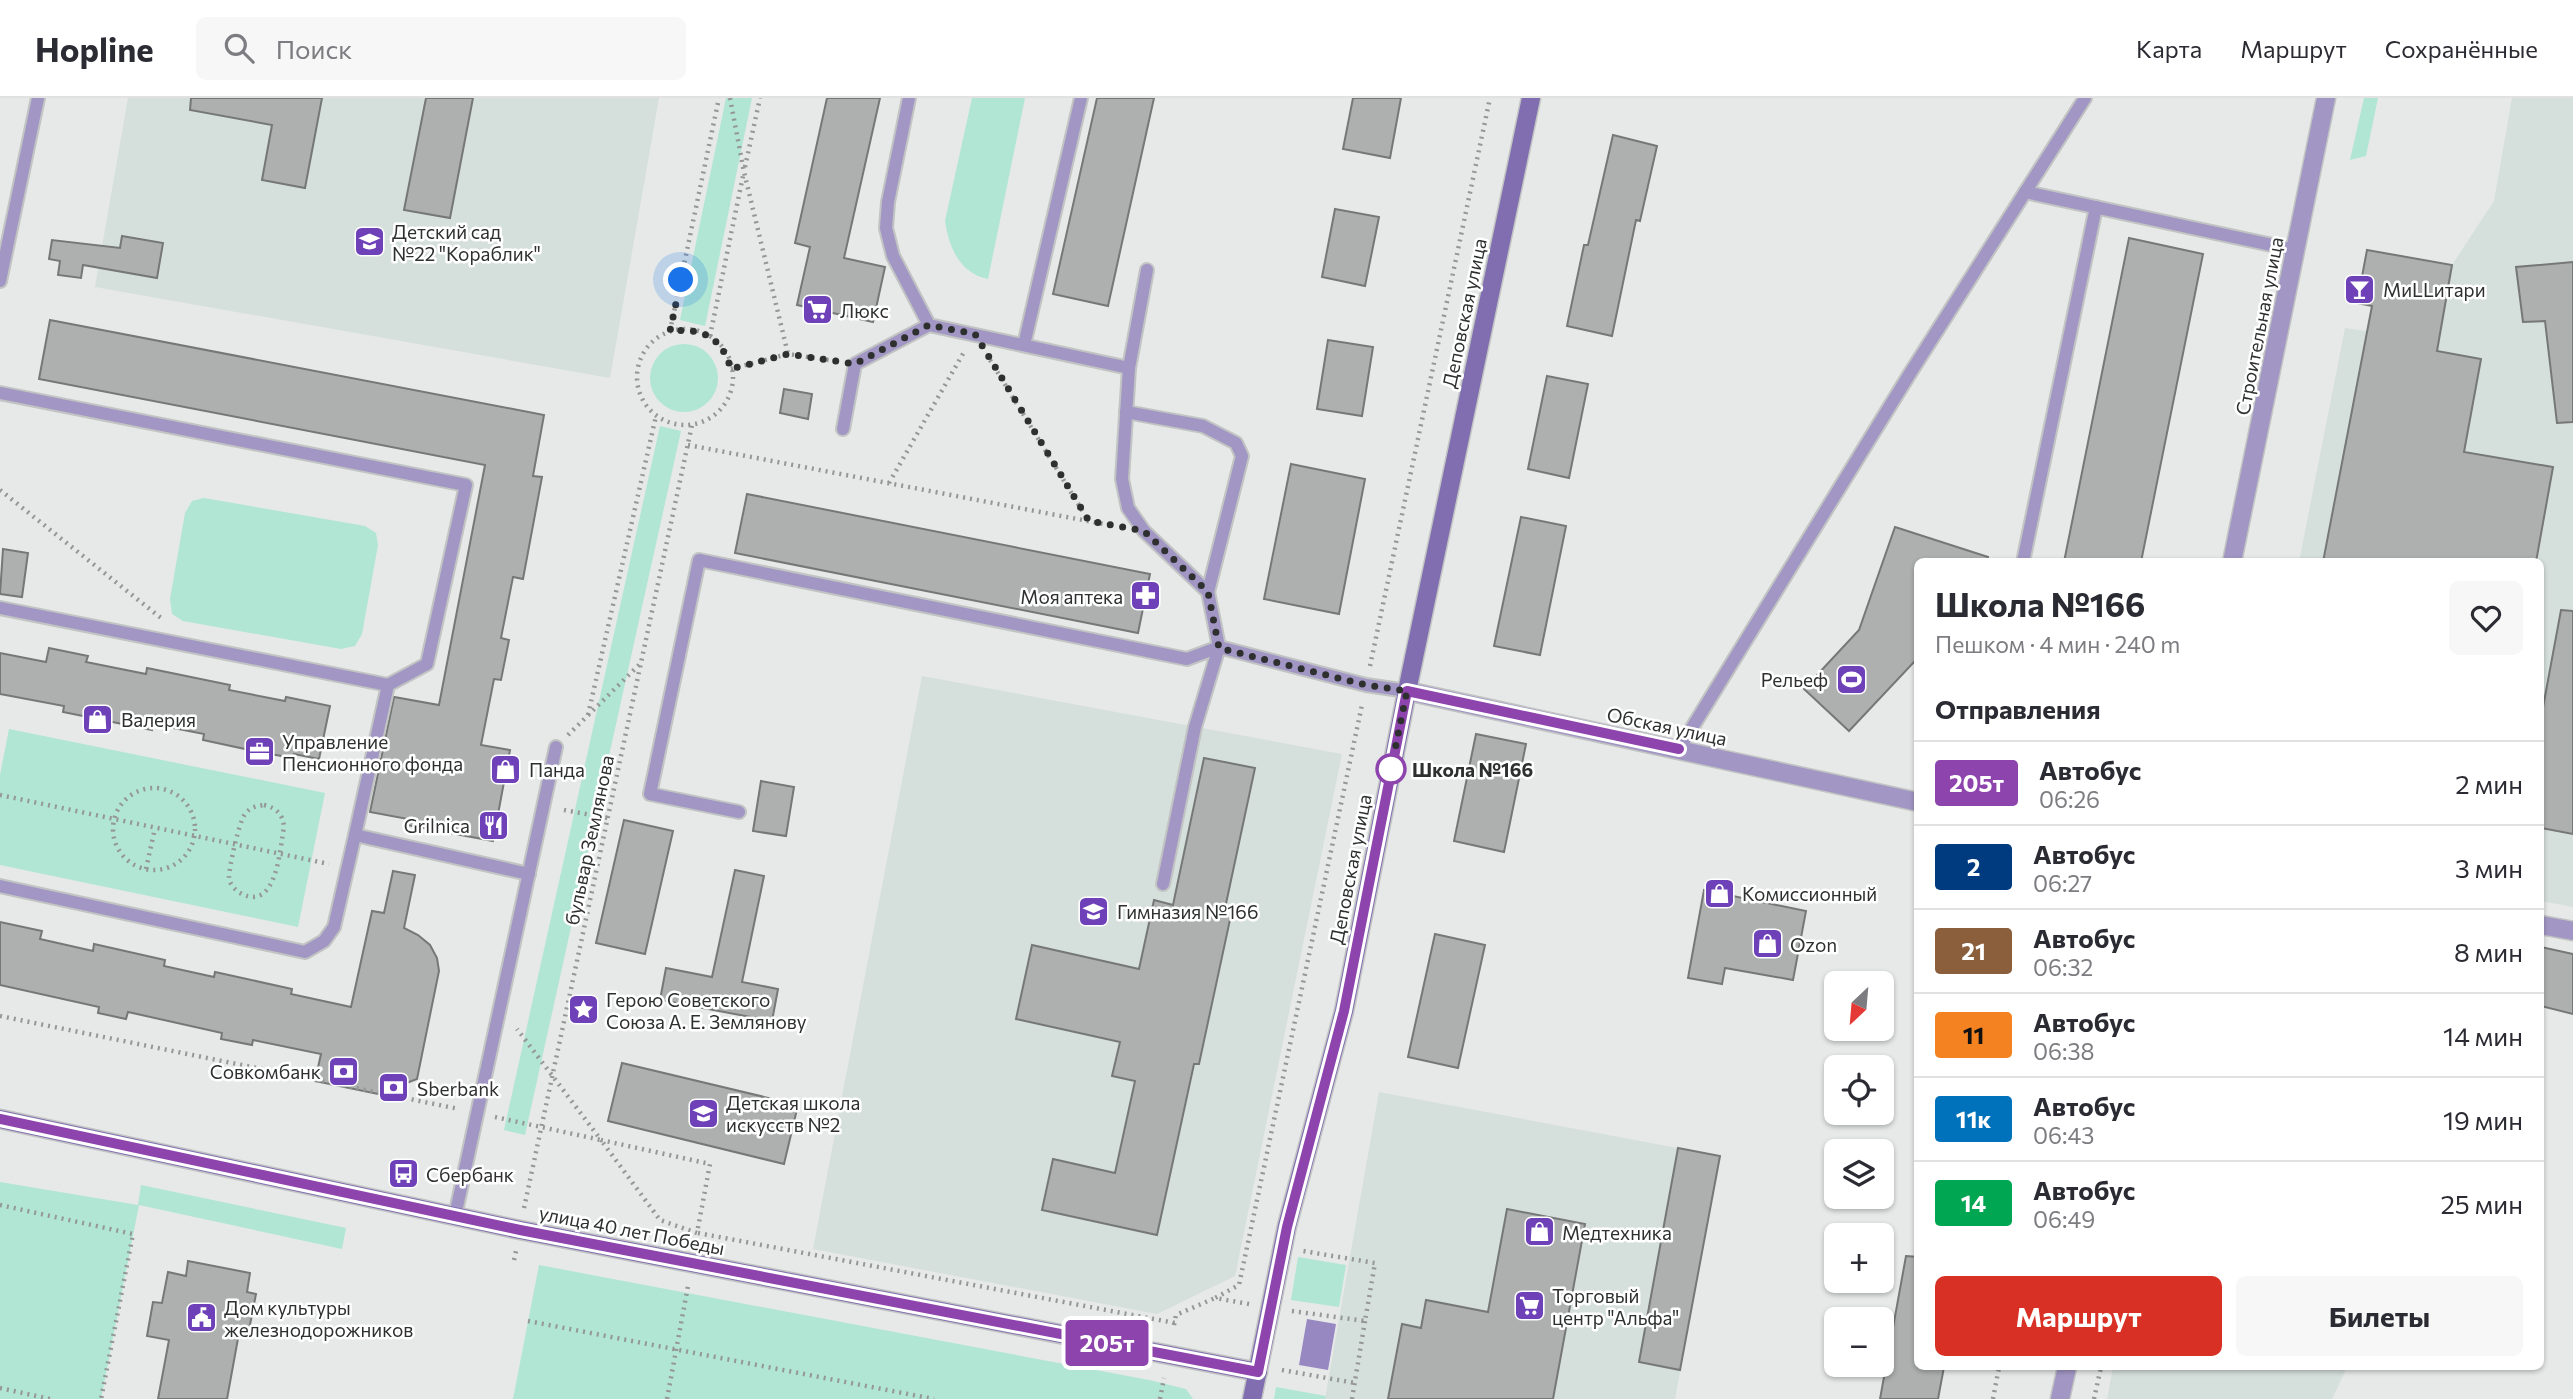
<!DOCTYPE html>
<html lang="ru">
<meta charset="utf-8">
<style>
:root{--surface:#fff;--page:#f7f7f7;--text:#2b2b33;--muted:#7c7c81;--line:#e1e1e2;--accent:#d93025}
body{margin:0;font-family:Commissioner,sans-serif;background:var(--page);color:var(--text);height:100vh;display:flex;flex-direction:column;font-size:26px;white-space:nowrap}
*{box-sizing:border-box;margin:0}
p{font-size:23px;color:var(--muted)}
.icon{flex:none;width:38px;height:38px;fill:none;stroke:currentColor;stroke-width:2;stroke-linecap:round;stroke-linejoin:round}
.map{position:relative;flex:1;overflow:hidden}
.drawer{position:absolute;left:1914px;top:460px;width:630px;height:812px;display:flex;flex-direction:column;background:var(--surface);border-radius:10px;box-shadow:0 2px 5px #0004}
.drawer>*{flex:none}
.badge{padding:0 14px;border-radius:5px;font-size:24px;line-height:46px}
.needle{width:46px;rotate:206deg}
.buttons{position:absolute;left:1824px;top:873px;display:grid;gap:14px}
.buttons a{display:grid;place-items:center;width:70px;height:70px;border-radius:10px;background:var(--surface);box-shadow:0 2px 5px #0004;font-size:35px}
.you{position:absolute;width:35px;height:35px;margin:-18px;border:5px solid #fff;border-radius:50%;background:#1a73e8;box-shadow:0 0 0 10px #1a73e833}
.map>.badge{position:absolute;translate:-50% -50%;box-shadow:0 0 0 4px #fff}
h2{padding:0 21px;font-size:26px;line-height:63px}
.round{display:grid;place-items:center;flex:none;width:74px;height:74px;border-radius:10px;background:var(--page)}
.overview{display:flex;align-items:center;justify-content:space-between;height:119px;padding:0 21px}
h1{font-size:33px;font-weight:700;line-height:52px}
.action{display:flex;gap:14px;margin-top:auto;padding:14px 21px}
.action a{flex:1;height:80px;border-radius:10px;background:var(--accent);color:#fff;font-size:28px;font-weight:700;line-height:80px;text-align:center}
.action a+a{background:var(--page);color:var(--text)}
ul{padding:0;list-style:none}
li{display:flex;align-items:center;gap:21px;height:84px;padding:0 21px;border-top:2px solid var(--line)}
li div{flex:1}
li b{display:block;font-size:26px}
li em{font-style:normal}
li .badge{min-width:77px;font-weight:700;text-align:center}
header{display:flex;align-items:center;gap:42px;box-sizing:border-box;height:98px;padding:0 35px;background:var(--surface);border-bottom:2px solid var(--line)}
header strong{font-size:33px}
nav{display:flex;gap:38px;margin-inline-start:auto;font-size:24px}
.search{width:490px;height:63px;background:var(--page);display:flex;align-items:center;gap:18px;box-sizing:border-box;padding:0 24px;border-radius:10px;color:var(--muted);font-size:26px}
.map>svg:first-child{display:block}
.built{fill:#d5dfdb}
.green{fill:#b0e6d3}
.water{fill:#9788c2}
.building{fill:#adb0af;stroke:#757877;stroke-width:2}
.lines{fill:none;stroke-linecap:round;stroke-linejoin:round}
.lane-casing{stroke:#c1c4c3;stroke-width:16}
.street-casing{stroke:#c1c4c3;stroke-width:21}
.secondary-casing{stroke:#c1c4c3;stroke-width:21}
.path{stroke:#959797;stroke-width:4.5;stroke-dasharray:2 5;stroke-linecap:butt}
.lane{stroke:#a297c4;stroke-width:12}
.street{stroke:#a297c4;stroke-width:18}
.secondary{stroke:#816eb0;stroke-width:18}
.line-casing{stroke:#fff;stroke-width:16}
.line{stroke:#8e44ad;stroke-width:10}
.walk{stroke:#2e2f2f;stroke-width:7;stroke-dasharray:0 12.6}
.stop-dot{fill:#fff;stroke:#8e44ad;stroke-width:3.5}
.labels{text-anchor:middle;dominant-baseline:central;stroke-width:5;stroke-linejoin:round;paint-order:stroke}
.poi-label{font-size:19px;fill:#2e2f2f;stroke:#fff;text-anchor:start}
.street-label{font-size:19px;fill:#2e2f2f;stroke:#fff}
.stop-label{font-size:19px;font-weight:bold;fill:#2e2f2f;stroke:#fff;text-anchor:start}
</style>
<header>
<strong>Hopline</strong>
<div class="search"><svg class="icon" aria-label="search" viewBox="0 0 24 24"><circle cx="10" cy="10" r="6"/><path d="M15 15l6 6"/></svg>Поиск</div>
<nav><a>Карта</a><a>Маршрут</a><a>Сохранённые</a></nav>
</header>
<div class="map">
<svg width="2573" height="1301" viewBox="0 0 2573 1301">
<rect width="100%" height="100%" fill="#e6e9e8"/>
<g class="built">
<polygon points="128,0 659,0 610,280 95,189"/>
<polygon points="2512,0 2573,0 2573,809 2541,803 2541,464 2299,464 2345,230 2438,243 2452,167 2494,103"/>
<polygon points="922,578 1342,656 1235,1178 1157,1216 813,1151"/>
<polygon points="1379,994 1720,1058 1675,1301 1325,1301"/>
<polygon points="2113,1269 2347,1269 2332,1301 2107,1301"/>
</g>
<g class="green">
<polygon points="726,0 752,0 705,228 680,222"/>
<path d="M972,0h53l-37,181c-29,-6 -39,-32 -43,-58z"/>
<polygon points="2364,0 2378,0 2366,58 2350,62"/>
<circle cx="684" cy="280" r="34"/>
<polygon points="660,328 681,333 525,1037 504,1032"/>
<polygon points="204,400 365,428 376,435 378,447 362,536 355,548 341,551 183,523 172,516 170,501 185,415 192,403"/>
<polygon points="9,631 325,695 298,829 0,767 0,677"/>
<polygon points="0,1084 138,1107 141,1087 346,1130 342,1151 139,1107 101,1301 0,1301"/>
<polygon points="1298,1159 1346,1167 1339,1209 1291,1202"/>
<polygon points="539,1167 1149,1282 1186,1291 1193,1301 513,1301"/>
<polygon points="1276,1289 1326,1298 1325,1301 1274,1301"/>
</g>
<polygon class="water" points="1307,1221 1336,1226 1328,1272 1299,1267"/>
<g class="building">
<polygon points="191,0 322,0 305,90 262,82 272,27 190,12"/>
<polygon points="426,0 473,0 450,120 404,112"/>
<polygon points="827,0 880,0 844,160 885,169 873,224 797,207 810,149 795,145"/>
<polygon points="1097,0 1154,0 1108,208 1053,196"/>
<polygon points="1353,0 1401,0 1390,60 1343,51"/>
<polygon points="1613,37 1657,48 1640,123 1636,122 1612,238 1567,228 1584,147 1588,147"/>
<polygon points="1335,111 1379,119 1365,188 1322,179"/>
<polygon points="122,138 163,145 157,180 83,167 81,180 58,177 60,163 49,161 52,142 120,150"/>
<polygon points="2129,140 2203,156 2141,464 2064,464"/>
<polygon points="2367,152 2452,167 2437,253 2481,261 2464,354 2553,369 2536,464 2323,464 2372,208 2357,205"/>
<polygon points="2573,164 2573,324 2557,325 2545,223 2523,224 2516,169"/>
<polygon points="50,222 544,317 533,378 542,379 523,481 513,479 501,540 509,542 501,582 494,581 481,647 510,652 493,743 407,727 408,721 370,714 394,599 439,607 485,367 39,281"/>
<polygon points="1328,242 1373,249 1362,318 1317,311"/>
<polygon points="1547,278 1588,286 1569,380 1528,371"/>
<polygon points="784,291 812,296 808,321 780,315"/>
<polygon points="1291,366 1365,381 1339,516 1264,501"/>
<polygon points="747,396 1150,476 1138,535 735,455"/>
<polygon points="1521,419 1566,428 1540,557 1494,548"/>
<polygon points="1895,429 1988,459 1987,464 1918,464 1918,555 1915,563 1849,633 1804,591 1859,532"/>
<polygon points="3,451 28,455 22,499 0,496"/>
<polygon points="2561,512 2573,513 2573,736 2541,730 2541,620"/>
<polygon points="49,550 88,558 86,564 146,576 147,570 230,587 229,592 285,603 286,599 330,608 319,661 294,656 293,660 259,654 203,642 204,636 153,626 152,632 63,614 64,608 0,596 0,555 46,564"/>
<polygon points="1476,636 1526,646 1504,754 1454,743"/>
<polygon points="1204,660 1255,670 1224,815 1231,817 1199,966 1194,966 1157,1137 1042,1112 1053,1061 1115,1075 1135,983 1112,978 1120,944 1016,921 1032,847 1139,871 1154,802 1173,807"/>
<polygon points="761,683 794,689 786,738 753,733"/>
<polygon points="624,722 673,733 645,856 596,845"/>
<polygon points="735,772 764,778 742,884 778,891 772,923 660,902 666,870 712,879"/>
<polygon points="393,773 415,777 404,830 418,837 430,847 437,860 439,873 417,981 378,996 315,983 321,956 253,942 252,947 221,941 222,935 128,914 126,921 98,915 99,909 0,887 0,824 42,833 40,841 93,853 94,846 165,862 164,868 214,879 215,874 292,891 291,896 351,909 372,813 384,815"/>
<polygon points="1704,792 1806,813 1793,882 1725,870 1722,886 1688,880"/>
<polygon points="1435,836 1485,847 1458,970 1408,959"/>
<polygon points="2541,849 2573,856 2573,916 2541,908"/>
<polygon points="622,965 798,1007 784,1066 608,1023"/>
<polygon points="1678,1050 1720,1058 1680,1272 1639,1264"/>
<polygon points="1507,1111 1585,1126 1553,1301 1388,1301 1402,1226 1421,1230 1426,1202 1488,1214"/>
<polygon points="1906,1158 1918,1159 1918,1269 1944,1269 1938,1301 1880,1301"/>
<polygon points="188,1163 250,1175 247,1194 256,1196 248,1237 239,1235 227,1301 158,1301 169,1242 147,1238 153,1204 162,1205 168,1174 186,1178"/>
</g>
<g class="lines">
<defs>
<g id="lane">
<polyline points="909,0 888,104 886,130 893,158 929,227 1129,270 1122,381 1128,410 1144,433 1208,494 1219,549 1195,629 1163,786"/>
<polyline points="2025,94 2295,152"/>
<polyline points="0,183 38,0"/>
<polyline points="1024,247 1081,0"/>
<polyline points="1129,270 1147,172"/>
<polyline points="0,295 466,387 427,566 388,587 355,737"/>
<polyline points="1126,314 1203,328 1236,345 1242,358 1208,494"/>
<polyline points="843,331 855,266 929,227"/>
<polyline points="2023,464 2096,109"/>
<polyline points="0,510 388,587"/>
<polyline points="1679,651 1909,277 2085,0"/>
<polyline points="739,714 650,696 699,462 1187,561 1219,549 1366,587 1407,593"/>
<polyline points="0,788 305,854 324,843 334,829 355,737 529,776"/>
<polyline points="455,1118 556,649"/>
</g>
<g id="street">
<polyline points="2232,464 2326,0"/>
<polyline points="1407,593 1918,704"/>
<polyline points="2541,827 2573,833"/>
<polyline points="2060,1301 2067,1269"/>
</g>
<g id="secondary">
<polyline points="0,1021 520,1132 1258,1274"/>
<polyline points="1252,1301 1287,1128 1344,913 1407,593 1531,0"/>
</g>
</defs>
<use href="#lane" class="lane-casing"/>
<use href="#street" class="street-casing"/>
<use href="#secondary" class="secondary-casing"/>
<g class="path">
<polyline points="730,0 744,74 788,256"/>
<polyline points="745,69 760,0"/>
<circle cx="685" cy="279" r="48"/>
<polyline points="670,233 719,0"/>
<polyline points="710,238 743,78"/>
<polyline points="990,262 1088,422"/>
<polyline points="731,271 788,256 836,263"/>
<polyline points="688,347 1114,428"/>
<polyline points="889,385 964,254"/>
<polyline points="0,392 161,520"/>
<polyline points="1370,568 1490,0"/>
<polyline points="588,617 656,318"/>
<polyline points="568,637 642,564"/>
<circle cx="154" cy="731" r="41"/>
<polyline points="0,697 329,766"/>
<path d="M264,707c13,3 19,10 20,22 -4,21 -7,84 -42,67 -6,-3 -12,-9 -13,-16 0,-11 10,-56 16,-64 5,-7 12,-8 19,-9z"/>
<polyline points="564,712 608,720"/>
<polyline points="146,771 155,730"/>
<polyline points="0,918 459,1011"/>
<polyline points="495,1019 601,1042 660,1122 697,1135 710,1066 601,1042 517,931"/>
<polyline points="0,1107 133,1136 101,1301"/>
<polyline points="524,1110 692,327"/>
<polyline points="698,1135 1175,1225"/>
<polyline points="514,1162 516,1153"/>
<polyline points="1249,1206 1215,1200 1239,1187 1362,607"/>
<polyline points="1292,1213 1365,1223 1375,1165 1303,1153"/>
<polyline points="528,1223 934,1301"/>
<polyline points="1174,1227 1176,1217 1215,1200"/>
<polyline points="1282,1272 1355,1285"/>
<polyline points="0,1290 50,1301"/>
<polyline points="667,1301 688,1188"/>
<polyline points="1160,1301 1164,1280"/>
<polyline points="1352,1301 1365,1223"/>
<polyline points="1993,1301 1999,1269"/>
<polyline points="2094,1301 2101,1269"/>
</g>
<use href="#lane" class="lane"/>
<use href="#street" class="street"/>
<use href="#secondary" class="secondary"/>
</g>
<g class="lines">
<defs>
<polyline id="line" points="0,1021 520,1132 1258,1274 1287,1129 1344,913 1407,593 1679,651"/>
</defs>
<use href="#line" class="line-casing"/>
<use href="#line" class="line"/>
<path class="walk" d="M681,182l-11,51c32,-3 51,5 61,38l57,-15 67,10 74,-39 46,9 114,187 55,10 64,61 11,56 147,37 41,6 -16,78"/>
</g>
<defs>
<symbol id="school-square" viewBox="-11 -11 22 22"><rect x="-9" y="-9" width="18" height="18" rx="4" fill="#6e41b9" stroke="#fff"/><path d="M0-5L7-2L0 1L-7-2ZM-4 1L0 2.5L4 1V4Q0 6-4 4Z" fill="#fff"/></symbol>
<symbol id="bar-square" viewBox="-11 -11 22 22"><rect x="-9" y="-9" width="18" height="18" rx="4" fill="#6e41b9" stroke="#fff"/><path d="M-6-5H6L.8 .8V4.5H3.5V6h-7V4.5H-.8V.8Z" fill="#fff"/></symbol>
<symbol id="supermarket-square" viewBox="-11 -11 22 22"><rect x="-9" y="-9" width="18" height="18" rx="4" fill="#6e41b9" stroke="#fff"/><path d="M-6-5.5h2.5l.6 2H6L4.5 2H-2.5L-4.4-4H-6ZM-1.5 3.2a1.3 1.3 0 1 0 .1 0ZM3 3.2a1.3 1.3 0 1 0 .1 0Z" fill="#fff"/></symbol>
<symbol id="pharmacy-square" viewBox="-11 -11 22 22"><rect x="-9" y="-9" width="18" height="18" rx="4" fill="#6e41b9" stroke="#fff"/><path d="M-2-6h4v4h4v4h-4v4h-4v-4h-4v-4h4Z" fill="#fff"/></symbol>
<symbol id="stadium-square" viewBox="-11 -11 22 22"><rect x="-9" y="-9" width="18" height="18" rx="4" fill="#6e41b9" stroke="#fff"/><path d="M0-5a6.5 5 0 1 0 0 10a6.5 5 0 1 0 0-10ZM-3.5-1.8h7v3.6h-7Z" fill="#fff"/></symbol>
<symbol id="shop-square" viewBox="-11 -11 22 22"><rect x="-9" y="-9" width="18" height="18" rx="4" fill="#6e41b9" stroke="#fff"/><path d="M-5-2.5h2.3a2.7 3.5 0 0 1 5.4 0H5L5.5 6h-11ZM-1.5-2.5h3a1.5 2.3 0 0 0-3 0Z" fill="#fff"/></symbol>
<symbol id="office-square" viewBox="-11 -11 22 22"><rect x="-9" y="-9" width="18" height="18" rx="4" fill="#6e41b9" stroke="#fff"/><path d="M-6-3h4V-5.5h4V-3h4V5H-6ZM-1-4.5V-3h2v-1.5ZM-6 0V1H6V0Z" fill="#fff"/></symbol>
<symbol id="restaurant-square" viewBox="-11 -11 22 22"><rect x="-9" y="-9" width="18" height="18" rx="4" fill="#6e41b9" stroke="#fff"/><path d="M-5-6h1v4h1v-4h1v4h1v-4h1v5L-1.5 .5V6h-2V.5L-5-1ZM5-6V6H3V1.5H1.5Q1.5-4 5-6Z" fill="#fff"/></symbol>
<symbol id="sight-square" viewBox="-11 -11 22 22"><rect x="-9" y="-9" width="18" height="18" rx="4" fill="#6e41b9" stroke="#fff"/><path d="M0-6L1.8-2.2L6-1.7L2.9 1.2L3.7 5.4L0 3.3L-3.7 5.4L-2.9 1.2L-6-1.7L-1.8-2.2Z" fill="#fff"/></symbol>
<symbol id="bank-square" viewBox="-11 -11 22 22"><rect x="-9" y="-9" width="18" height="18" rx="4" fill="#6e41b9" stroke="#fff"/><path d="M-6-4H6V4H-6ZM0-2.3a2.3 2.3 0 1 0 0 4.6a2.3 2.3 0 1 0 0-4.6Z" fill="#fff"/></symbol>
<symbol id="bus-square" viewBox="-11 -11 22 22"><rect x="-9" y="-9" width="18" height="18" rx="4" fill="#6e41b9" stroke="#fff"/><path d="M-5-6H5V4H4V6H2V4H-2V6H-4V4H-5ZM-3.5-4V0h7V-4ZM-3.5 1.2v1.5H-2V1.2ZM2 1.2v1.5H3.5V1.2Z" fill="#fff"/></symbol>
<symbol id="civic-square" viewBox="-11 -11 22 22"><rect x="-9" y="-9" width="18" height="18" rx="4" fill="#6e41b9" stroke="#fff"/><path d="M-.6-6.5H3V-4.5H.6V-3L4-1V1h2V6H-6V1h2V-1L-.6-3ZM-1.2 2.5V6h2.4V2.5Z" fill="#fff"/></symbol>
</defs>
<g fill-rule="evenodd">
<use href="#school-square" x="352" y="126" width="35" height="35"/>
<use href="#bar-square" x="2342" y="174" width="35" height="35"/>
<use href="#supermarket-square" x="800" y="194" width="35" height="35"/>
<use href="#pharmacy-square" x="1128" y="480" width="35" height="35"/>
<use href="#stadium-square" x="1834" y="564" width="35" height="35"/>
<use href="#shop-square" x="80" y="604" width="35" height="35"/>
<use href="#office-square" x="242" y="636" width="35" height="35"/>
<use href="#shop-square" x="488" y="654" width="35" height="35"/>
<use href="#restaurant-square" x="476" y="710" width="35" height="35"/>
<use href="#shop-square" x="1702" y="778" width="35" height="35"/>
<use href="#school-square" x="1076" y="796" width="35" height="35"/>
<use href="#shop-square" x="1750" y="828" width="35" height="35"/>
<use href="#sight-square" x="566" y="894" width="35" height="35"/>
<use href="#bank-square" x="326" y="956" width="35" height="35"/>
<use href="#bank-square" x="376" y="972" width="35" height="35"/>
<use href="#school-square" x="686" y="998" width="35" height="35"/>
<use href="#bus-square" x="386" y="1058" width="35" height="35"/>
<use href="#shop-square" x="1522" y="1116" width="35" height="35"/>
<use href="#supermarket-square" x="1512" y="1190" width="35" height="35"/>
<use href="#civic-square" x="184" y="1202" width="35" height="35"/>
</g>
<circle class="stop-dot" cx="1391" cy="671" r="14"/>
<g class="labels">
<g class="poi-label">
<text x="392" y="133">Детский сад<tspan x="392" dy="22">№22 "Кораблик"</tspan></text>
<text x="2383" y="191">МиLLитари</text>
<text x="840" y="212">Люкс</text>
<text x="1123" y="498" text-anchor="end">Моя аптека</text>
<text x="1828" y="581" text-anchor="end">Рельеф</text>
<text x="121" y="621">Валерия</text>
<text x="282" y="643">Управление<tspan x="282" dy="22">Пенсионного фонда</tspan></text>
<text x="529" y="671">Панда</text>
<text x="470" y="727" text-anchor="end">Grilnica</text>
<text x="1742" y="795">Комиссионный</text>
<text x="1117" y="813">Гимназия №166</text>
<text x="1790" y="846">Ozon</text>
<text x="606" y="901">Герою Советского<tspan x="606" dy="22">Союза А. Е. Землянову</tspan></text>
<text x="321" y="973" text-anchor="end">Совкомбанк</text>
<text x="417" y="990">Sberbank</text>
<text x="726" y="1004">Детская школа<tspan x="726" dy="22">искусств №2</tspan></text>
<text x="426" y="1076">Сбербанк</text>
<text x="1562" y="1134">Медтехника</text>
<text x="1552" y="1197">Торговый<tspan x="1552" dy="22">центр "Альфа"</tspan></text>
<text x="224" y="1209">Дом культуры<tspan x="224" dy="22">железнодорожников</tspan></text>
</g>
<g class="street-label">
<text transform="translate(1464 215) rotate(-78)">Деповская улица</text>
<text transform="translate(2259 228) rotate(-79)">Строительная улица</text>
<text transform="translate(1667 628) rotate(12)">Обская улица</text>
<text transform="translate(589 742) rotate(-78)">бульвар Землянова</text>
<text transform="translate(1350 771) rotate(-79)">Деповская улица</text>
<text transform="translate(632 1132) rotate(11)">улица 40 лет Победы</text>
</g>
<g class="stop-label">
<text x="1412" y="671">Школа №166</text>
</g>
</g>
</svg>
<div class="buttons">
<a><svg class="needle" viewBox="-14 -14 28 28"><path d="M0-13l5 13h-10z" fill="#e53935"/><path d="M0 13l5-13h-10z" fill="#7c7c81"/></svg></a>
<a><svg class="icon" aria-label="locate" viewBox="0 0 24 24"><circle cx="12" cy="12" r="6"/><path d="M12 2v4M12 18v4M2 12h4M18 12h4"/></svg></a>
<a><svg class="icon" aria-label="layers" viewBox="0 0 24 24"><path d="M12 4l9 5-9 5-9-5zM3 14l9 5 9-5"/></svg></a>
<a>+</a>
<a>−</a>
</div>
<div class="you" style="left:681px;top:182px"></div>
<b class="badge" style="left:1107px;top:1245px;background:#8e44ad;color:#fff">205т</b>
<section class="drawer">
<div class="overview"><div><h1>Школа №166</h1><p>Пешком · 4 мин · 240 m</p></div><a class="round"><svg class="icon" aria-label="heart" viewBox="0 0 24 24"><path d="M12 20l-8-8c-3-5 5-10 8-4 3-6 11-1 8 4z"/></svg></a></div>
<h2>Отправления</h2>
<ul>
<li><span class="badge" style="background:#8e44ad;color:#fff">205т</span><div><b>Автобус</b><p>06:26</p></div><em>2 мин</em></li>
<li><span class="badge" style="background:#003b80;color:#fff">2</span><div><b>Автобус</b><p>06:27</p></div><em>3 мин</em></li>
<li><span class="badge" style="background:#8b5e3c;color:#fff">21</span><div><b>Автобус</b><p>06:32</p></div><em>8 мин</em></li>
<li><span class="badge" style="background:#f58220;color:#111">11</span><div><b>Автобус</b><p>06:38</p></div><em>14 мин</em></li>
<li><span class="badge" style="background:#0072bc;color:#fff">11к</span><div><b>Автобус</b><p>06:43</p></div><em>19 мин</em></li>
<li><span class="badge" style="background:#00a651;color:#fff">14</span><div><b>Автобус</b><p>06:49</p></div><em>25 мин</em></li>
</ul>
<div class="action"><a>Маршрут</a><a>Билеты</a></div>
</section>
</div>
